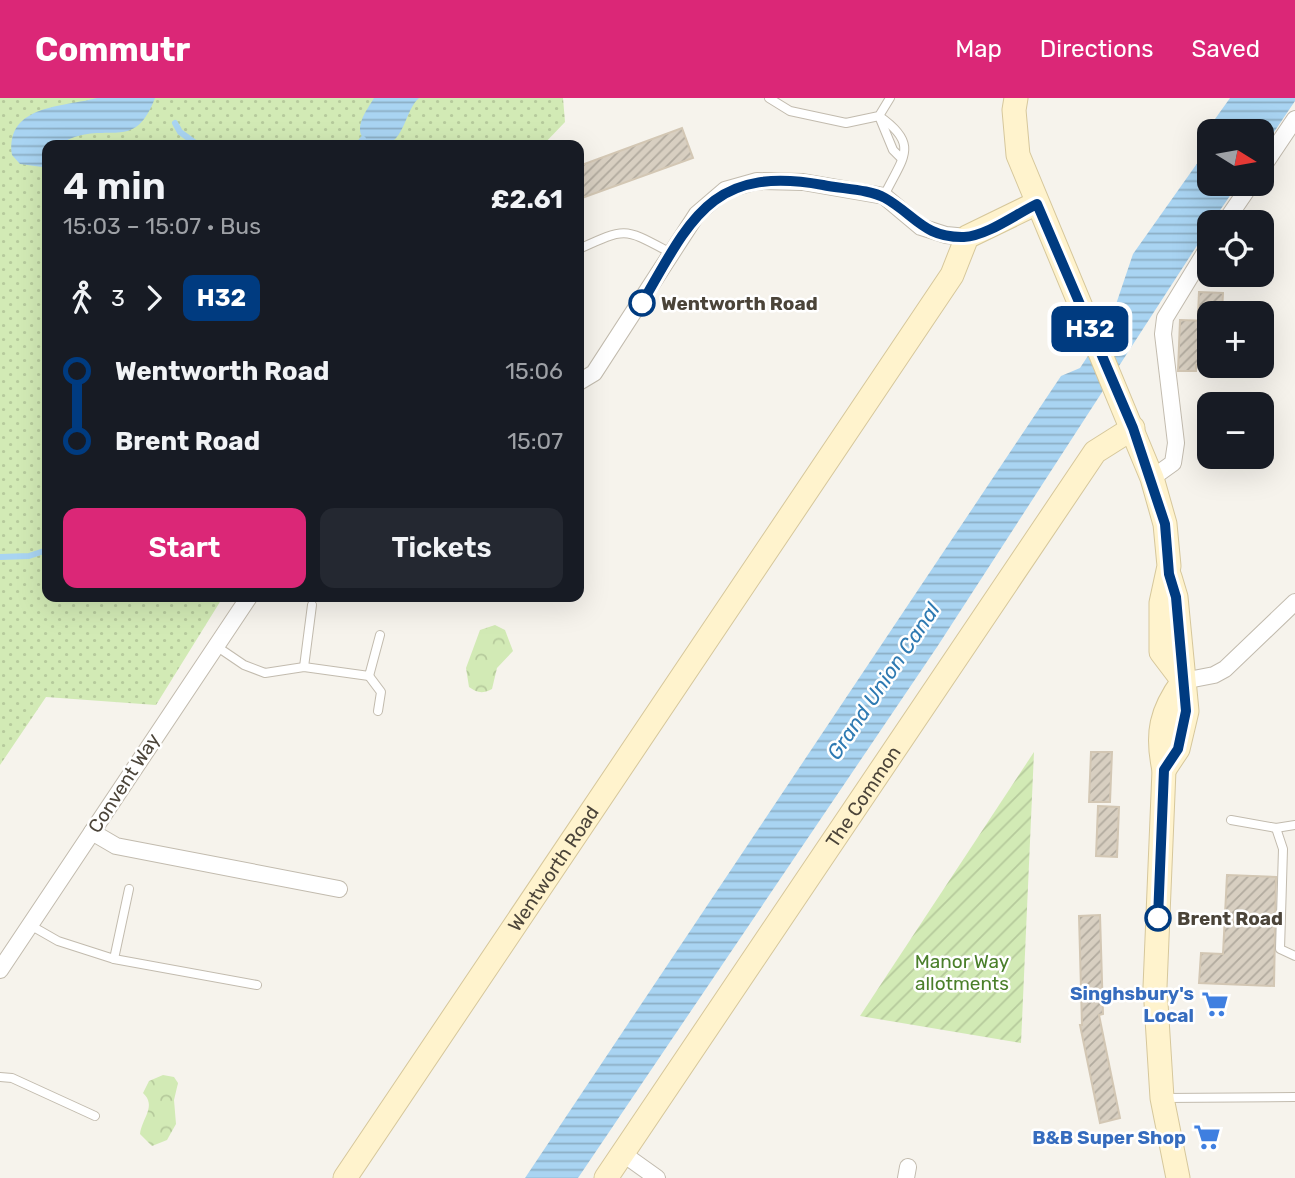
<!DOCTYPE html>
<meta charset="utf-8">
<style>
:root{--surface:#171b24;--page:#242831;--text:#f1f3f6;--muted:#9ea1a6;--accent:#db2777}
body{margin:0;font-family:Rubik,sans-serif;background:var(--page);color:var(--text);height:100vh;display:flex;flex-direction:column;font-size:26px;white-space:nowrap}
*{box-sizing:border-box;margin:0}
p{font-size:23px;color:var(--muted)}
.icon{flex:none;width:38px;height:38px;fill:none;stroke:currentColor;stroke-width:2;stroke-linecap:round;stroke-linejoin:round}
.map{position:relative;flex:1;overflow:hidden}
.panel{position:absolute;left:42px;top:42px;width:542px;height:462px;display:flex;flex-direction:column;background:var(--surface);border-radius:14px;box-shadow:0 7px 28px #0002}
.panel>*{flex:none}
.badge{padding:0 14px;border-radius:10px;font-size:24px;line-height:46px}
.needle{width:46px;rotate:101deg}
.tools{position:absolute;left:1197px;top:21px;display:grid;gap:14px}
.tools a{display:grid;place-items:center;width:77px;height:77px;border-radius:14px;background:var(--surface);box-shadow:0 7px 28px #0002;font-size:35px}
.map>.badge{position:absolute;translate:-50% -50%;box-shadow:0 0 0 4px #fff}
.legs{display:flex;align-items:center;gap:10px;height:77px;padding:0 21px;font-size:23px}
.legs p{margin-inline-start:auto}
.overview{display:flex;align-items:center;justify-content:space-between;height:119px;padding:0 21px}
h1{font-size:38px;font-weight:600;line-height:52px}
.button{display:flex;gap:14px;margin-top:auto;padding:14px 21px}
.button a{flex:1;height:80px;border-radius:14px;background:var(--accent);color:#fff;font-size:28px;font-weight:600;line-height:80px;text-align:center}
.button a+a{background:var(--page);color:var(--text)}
ul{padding:0 21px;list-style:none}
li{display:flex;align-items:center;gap:24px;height:70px;font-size:26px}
li i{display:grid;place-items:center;width:10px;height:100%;margin:0 9px;background:currentColor}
li i::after{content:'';width:18px;height:18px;margin:-9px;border:5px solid;border-radius:50%;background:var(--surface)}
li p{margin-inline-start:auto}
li:first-child i{background:linear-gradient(#0000 50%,currentColor 0)}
li:last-child i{background:linear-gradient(currentColor 50%,#0000 0)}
header{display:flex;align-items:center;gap:42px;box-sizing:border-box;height:98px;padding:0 35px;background:var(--accent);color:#fff}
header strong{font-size:33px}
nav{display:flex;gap:38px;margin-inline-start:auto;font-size:24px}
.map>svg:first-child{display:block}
.grass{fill:url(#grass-dots)}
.park{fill:url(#park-crowns)}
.garden{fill:url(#garden-furrows)}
.water{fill:url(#water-rules)}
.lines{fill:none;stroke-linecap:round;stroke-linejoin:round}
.stream{stroke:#a9d4f2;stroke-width:6}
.building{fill:url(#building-hatch);stroke:#d3c7b4;stroke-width:2}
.lane-casing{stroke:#c2bbae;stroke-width:10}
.street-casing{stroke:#c2bbae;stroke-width:18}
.secondary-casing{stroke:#d6c79b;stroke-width:25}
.lane{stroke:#fff;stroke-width:8}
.street{stroke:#fff;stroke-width:16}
.secondary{stroke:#fff3cd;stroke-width:23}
.line-1-casing{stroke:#fff;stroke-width:16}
.line-1{stroke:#003b80;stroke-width:10}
.stop-1-dot{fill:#fff;stroke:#003b80;stroke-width:3.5}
.labels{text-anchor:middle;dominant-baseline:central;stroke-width:5;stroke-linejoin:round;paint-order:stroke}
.stop-label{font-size:19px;font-weight:bold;fill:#4b4439;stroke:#fff;text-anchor:start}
.street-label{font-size:19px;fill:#4b4439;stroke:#fff}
.park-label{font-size:19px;fill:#4a7f2a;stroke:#fff}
.shop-label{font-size:19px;font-weight:bold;fill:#366cbe;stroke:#fff;text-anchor:end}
.water-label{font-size:21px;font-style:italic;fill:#2e7ab2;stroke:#fff}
</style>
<header>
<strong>Commutr</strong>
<nav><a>Map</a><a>Directions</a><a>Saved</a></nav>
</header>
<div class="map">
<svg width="1295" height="1080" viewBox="0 0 1295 1080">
<defs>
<pattern id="grass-dots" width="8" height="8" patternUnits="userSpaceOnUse" patternTransform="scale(1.75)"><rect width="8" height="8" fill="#d2eab5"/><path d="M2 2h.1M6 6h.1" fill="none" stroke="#b6ca9c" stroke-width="1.8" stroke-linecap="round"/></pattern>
<pattern id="park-crowns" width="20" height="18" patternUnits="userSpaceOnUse" patternTransform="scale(1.75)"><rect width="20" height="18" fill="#d2eab5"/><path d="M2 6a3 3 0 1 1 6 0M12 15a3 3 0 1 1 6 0" fill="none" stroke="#b6ca9c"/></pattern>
<pattern id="garden-furrows" width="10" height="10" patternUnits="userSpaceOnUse" patternTransform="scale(1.75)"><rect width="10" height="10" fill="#d2eab5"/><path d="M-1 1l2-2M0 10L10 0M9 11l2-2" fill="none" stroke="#b6ca9c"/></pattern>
<pattern id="water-rules" width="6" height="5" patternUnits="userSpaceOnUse" patternTransform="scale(1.75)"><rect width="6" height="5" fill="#a9d4f2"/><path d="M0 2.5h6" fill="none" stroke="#8caec5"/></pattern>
<pattern id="building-hatch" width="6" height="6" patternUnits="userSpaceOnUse" patternTransform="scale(1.75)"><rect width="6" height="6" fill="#d8cfc1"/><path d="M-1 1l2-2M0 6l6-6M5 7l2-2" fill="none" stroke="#b1aa9e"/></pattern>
</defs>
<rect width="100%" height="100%" fill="#f6f3ec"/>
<polygon class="grass" points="0,0 563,0 565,24 543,47 47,47 47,499 223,499 156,607 46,599 0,667"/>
<g class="park">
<path d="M495,527l10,5 8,21 -16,17 -5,21c-10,5 -14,4 -23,-2l-3,-19 14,-38z"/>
<path d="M163,977l11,2 4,6 -4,17 2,24 -9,16 -15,6 -12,-12c2,-16 17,-28 3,-41l6,-12z"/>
</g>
<polygon class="garden" points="1034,654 1021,945 860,918"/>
<g class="water">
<path d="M97,0h58c-19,50 -41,28 -77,38 -14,4 -14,9 -31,9v15l-5,7 -22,-3 -8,-9c-7,-51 53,-48 85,-57z"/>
<path d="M374,0h45c-14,12 -14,43 -35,47 -6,1 -12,0 -16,-3 -18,-11 -1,-32 6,-44z"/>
<polygon points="1230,0 1295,0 1295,3 1262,52 1262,33 1209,33 1209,86 1238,86 1212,124 1209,124 1209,129 937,549 578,1080 525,1080 1061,278 1080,270 1110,224 1133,156 1208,50 1210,28"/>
</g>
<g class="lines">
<g class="stream">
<polyline points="175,25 180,34 198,47"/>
<polyline points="358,47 363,41"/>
<polyline points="0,459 29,458 47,452"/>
</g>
</g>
<g class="building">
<polygon points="682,30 693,60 579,101 579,68"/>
<polygon points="1199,194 1223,195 1222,215 1198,215"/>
<polygon points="1180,222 1209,223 1209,267 1196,267 1196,273 1178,273"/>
<polygon points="1091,654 1112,654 1110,704 1089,704"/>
<polygon points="1098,708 1119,709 1117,759 1096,758"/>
<polygon points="1227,777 1276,779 1274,888 1199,885 1201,855 1223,856"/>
<polygon points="1100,817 1103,916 1099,917 1120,1020 1100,1025 1080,927 1082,927 1079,818"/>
</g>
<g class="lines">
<defs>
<g id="lane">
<polyline points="769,0 790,13 846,25 879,18 890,0"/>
<path d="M879,18c42,29 23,42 5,80"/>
<polyline points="879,18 893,52 902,61"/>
<path d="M579,151c48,-22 45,-21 92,4"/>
<polyline points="216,548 244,567 265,575 304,569 369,578 380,537"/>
<polyline points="304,569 312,507"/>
<polyline points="369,578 381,594 378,613"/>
<polyline points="1231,722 1276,730 1295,727"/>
<polyline points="1276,730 1283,751 1280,851 1295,858"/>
<polyline points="30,827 58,843 114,861 129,791"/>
<polyline points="114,861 257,887"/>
<polyline points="0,979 12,980 95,1018"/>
<polyline points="1165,1000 1295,999"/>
</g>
<g id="street">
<polyline points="1262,70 1295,21"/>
<polyline points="1225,124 1251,86"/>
<polyline points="579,284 594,275 697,116 725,92 757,83 803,84 884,98 921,129 946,137 967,139"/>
<polyline points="1152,380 1173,365 1176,345 1163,236 1165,220 1209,148"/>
<polyline points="1183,583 1214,577 1225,571 1295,504"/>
<polyline points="92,734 116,748 339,791"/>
<polyline points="0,872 249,499"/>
<polyline points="622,1055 657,1080"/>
<polyline points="906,1080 908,1069"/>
</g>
<g id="secondary">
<path d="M1016,0l-2,12 4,45 134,323 13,46 4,42 -8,37v49l22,29c-22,30 -27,52 -19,89l-9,217 7,111 16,80"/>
<polyline points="1164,672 1178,651 1187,613 1176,499 1170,479"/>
<path id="s1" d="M345,1080l607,-903 15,-38 70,-34"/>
<path id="s2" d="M606,1080l489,-726 38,-24"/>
</g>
</defs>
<use href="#lane" class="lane-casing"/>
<use href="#street" class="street-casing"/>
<use href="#secondary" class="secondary-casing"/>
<use href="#lane" class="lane"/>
<use href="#street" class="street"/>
<use href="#secondary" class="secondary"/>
</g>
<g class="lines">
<defs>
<path id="line-1" d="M642,205c49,-85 70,-138 181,-118 18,4 46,4 62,13 30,17 39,40 79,39 23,-1 52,-23 73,-33l96,224 32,96 4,50 7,23 10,114 -8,38 -14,21 -6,148"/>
</defs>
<use href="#line-1" class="line-1-casing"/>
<use href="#line-1" class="line-1"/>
</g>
<defs>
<symbol id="supermarket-bare" viewBox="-9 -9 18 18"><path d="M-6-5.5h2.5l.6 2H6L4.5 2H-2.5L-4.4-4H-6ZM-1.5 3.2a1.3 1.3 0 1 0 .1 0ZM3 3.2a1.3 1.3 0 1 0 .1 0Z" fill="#3f7fe0" stroke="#fff" stroke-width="2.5" paint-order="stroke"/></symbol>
</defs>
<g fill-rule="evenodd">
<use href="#supermarket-bare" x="1196" y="887" width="38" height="38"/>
<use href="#supermarket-bare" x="1188" y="1020" width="38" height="38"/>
</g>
<g class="stop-1-dot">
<circle cx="642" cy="205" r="12"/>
<circle cx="1158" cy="820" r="12"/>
</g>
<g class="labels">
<g class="stop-label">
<text x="661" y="205">Wentworth Road</text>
<text x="1177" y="820">Brent Road</text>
</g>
<g class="street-label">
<text transform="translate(124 685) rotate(-57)">Convent Way</text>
<text stroke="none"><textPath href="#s2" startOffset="460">The Common</textPath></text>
<text stroke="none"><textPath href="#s1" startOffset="373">Wentworth Road</textPath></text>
</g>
<g class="park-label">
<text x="962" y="863">Manor Way<tspan x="962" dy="22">allotments</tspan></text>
</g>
<g class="shop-label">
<text x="1194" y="895">Singhsbury's<tspan x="1194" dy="22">Local</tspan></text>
<text x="1186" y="1039">B&amp;B Super Shop</text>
</g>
<g class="water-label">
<text transform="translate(883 583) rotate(-56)">Grand Union Canal</text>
</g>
</g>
</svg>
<div class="tools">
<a><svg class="needle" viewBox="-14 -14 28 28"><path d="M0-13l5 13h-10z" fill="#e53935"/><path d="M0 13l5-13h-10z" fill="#9ea1a6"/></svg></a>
<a><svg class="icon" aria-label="locate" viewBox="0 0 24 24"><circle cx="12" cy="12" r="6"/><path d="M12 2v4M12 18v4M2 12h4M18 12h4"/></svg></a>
<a>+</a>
<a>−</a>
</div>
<b class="badge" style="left:1090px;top:231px;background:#003b80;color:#fff">H32</b>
<section class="panel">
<div class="overview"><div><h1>4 min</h1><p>15:03 – 15:07 · Bus</p></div><b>£2.61</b></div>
<div class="legs"><svg class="icon" aria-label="walk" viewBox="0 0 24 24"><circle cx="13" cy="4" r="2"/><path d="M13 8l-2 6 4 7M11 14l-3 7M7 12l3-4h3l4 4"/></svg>3<svg class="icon" aria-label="forward" viewBox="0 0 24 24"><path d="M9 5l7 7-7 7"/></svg><b class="badge" style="background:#003b80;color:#fff">H32</b></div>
<ul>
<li><i style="color:#003b80"></i><b>Wentworth Road</b><p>15:06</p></li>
<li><i style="color:#003b80"></i><b>Brent Road</b><p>15:07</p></li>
</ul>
<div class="button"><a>Start</a><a>Tickets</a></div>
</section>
</div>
